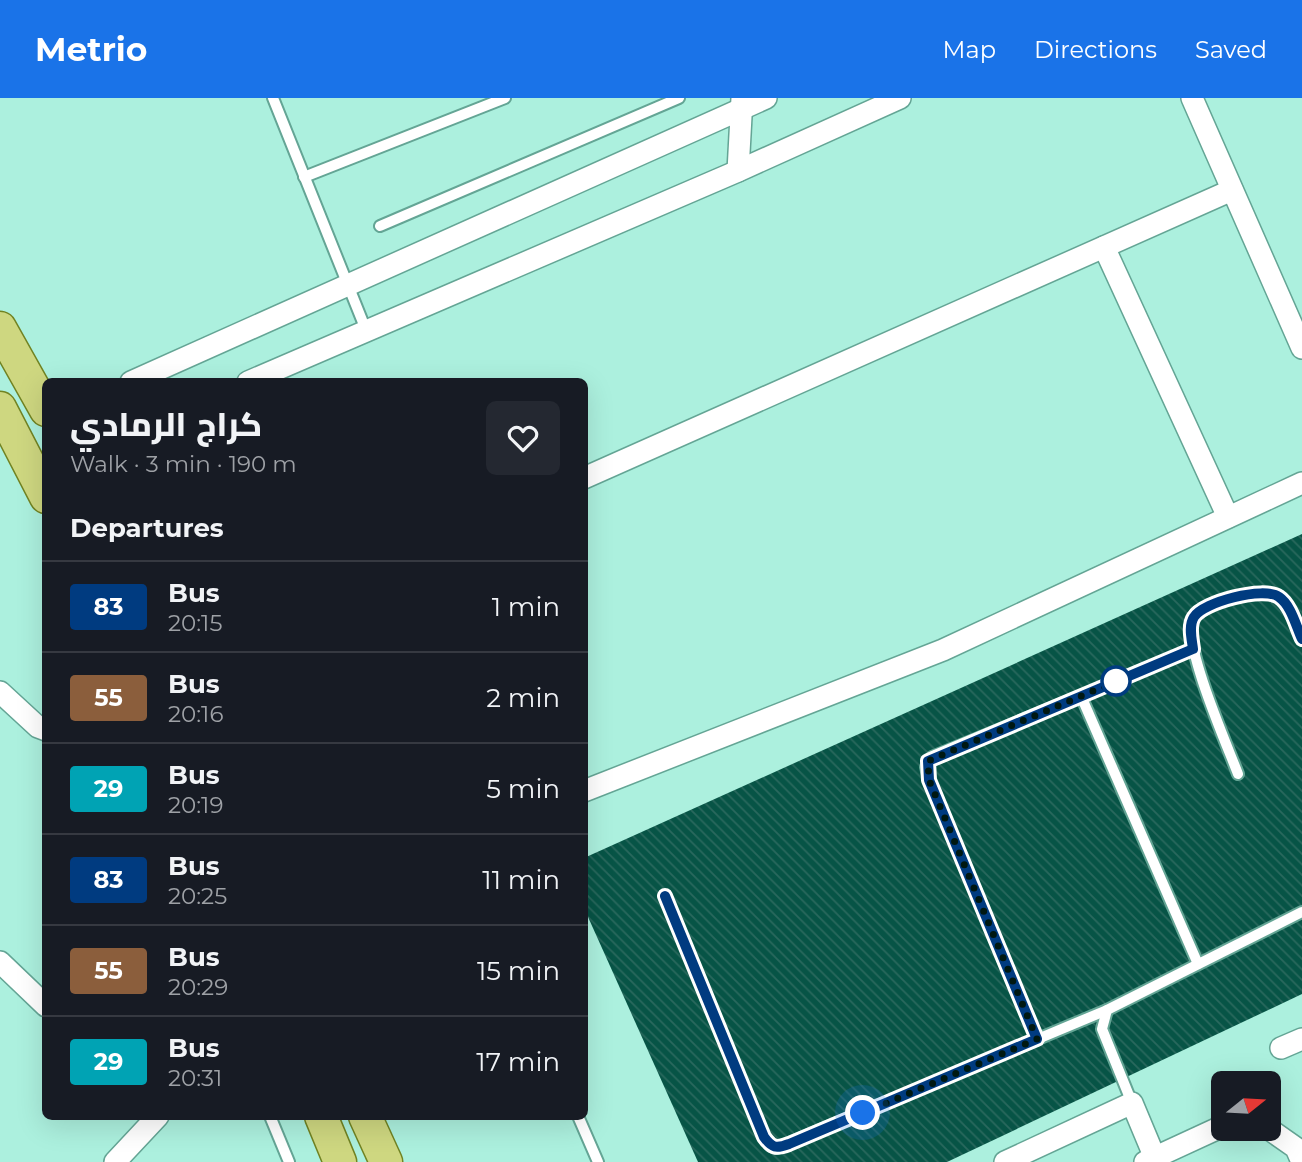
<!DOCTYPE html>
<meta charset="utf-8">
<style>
:root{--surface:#171b24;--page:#242831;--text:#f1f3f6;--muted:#9ea1a6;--line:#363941;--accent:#1a73e8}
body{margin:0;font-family:Montserrat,Cairo,sans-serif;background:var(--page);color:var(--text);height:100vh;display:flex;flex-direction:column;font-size:26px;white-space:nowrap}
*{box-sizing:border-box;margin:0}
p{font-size:23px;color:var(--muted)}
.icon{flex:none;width:38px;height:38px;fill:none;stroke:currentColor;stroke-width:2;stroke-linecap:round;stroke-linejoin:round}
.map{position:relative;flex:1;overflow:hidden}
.details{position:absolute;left:42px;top:280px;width:546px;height:742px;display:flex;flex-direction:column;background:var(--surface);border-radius:10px;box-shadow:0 7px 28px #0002}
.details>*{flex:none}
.badge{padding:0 14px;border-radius:5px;font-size:24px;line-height:46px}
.needle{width:46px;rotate:72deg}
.controls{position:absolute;left:1211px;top:973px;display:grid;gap:14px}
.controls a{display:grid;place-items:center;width:70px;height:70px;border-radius:10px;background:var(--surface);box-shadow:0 7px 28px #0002;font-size:35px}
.you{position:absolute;width:35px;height:35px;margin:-18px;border:5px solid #fff;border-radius:50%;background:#1a73e8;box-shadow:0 0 0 10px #1a73e833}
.map>.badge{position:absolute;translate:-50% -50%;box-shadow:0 0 0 4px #fff}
h2{padding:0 28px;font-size:26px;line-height:63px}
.round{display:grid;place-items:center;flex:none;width:74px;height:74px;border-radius:10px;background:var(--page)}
.head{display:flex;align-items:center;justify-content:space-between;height:119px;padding:0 28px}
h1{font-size:33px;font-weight:800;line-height:52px}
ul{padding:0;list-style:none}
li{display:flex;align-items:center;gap:21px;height:91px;padding:0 28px;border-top:2px solid var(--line)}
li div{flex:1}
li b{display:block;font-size:26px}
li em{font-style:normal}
li .badge{min-width:77px;font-weight:700;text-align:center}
header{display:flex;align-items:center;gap:42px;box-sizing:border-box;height:98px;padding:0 35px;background:var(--accent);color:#fff}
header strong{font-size:33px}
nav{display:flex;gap:38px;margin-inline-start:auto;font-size:24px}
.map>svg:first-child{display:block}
.building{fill:url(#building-back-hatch)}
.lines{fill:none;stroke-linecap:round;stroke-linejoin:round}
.service-casing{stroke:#64a595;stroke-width:14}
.minor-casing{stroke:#64a595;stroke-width:24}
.primary-casing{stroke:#718322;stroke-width:35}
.service{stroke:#fff;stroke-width:10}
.minor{stroke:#fff;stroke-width:21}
.primary{stroke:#ced780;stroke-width:32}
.line-casing{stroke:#fff;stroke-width:16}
.line{stroke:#003b80;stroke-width:10}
.walk{stroke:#001812;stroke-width:7;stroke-dasharray:0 12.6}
.stop-dot{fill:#fff;stroke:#003b80;stroke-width:3.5}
</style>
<header>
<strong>Metrio</strong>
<nav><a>Map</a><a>Directions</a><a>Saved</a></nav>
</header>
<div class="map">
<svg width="1302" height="1064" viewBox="0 0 1302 1064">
<defs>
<pattern id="building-back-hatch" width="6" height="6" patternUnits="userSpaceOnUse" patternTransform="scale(1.75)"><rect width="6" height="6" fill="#075446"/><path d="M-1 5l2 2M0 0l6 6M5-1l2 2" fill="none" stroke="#29685d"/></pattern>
</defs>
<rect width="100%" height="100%" fill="#acf0de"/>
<polygon class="building" points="1302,436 1302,896 947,1064 698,1064 584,810 584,760"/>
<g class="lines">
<defs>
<g id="service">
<polyline points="273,0 366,232"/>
<polyline points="304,79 505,0"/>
<polyline points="380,128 679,0"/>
<polyline points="1193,551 1081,598 1198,866"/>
<path d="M1238,676c-11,-29 -54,-127 -46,-153 5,-18 72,-35 87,-24 12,8 17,29 23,42"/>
<polyline points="665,798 764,1039 771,1048 777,1050 1107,912"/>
<polyline points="1037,941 929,682 926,669 932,659 1081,598"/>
<polyline points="1132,1005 1102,931 1107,912 1302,814"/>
<polyline points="270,1018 289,1064"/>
<polyline points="578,1018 598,1064"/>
</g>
<g id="minor">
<polyline points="1192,0 1302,250"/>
<polyline points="738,73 742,0"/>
<polyline points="1104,149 1228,419"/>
<polyline points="131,284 766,0"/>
<polyline points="248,284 738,73 900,0"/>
<polyline points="584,380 1232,92"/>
<polyline points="0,594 38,629 46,632"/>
<polyline points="584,693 943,552 1302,385"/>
<polyline points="0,864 46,908"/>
<polyline points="1281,950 1302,941"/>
<polyline points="1269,1031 1296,1050 1302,1064"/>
<polyline points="115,1064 158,1018"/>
<polyline points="1005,1064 1132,1005 1155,1060"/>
<polyline points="1145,1064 1223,1028"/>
</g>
<g id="primary">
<polyline points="0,230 46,312"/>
<polyline points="0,310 46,399"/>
<polyline points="321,1018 340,1064"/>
<polyline points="365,1018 386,1064"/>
</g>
</defs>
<use href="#service" class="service-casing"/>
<use href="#minor" class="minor-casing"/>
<use href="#primary" class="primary-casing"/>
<use href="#service" class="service"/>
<use href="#minor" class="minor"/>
<use href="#primary" class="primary"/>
</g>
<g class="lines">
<defs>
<path id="line" d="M665,798l99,241c8,11 12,12 25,7l248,-105 -108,-259 -1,-19 265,-112c-1,-9 -5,-23 1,-32 9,-15 70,-31 85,-20 12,8 17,29 23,42"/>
</defs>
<use href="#line" class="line-casing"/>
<use href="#line" class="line"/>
<polyline class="walk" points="863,1015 1037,941 929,682 928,663 1126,579 1116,583"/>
</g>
<circle class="stop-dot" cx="1116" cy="583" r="14"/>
</svg>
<div class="controls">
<a><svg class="needle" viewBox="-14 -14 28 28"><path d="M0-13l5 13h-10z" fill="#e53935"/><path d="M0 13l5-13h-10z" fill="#9ea1a6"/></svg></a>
</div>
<div class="you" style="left:863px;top:1015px"></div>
<section class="details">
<div class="head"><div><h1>كراج الرمادي</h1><p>Walk · 3 min · 190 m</p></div><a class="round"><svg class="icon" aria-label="heart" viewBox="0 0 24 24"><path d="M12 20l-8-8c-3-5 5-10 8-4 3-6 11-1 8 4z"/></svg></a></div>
<h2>Departures</h2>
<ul>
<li><span class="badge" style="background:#003b80;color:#fff">83</span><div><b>Bus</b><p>20:15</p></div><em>1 min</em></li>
<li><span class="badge" style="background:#8b5e3c;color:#fff">55</span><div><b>Bus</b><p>20:16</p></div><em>2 min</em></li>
<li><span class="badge" style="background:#00a3b4;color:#fff">29</span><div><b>Bus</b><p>20:19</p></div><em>5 min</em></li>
<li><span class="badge" style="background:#003b80;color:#fff">83</span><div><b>Bus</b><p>20:25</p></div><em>11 min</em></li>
<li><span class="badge" style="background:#8b5e3c;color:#fff">55</span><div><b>Bus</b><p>20:29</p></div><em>15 min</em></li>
<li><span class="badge" style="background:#00a3b4;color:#fff">29</span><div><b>Bus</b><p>20:31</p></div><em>17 min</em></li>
</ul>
</section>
</div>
